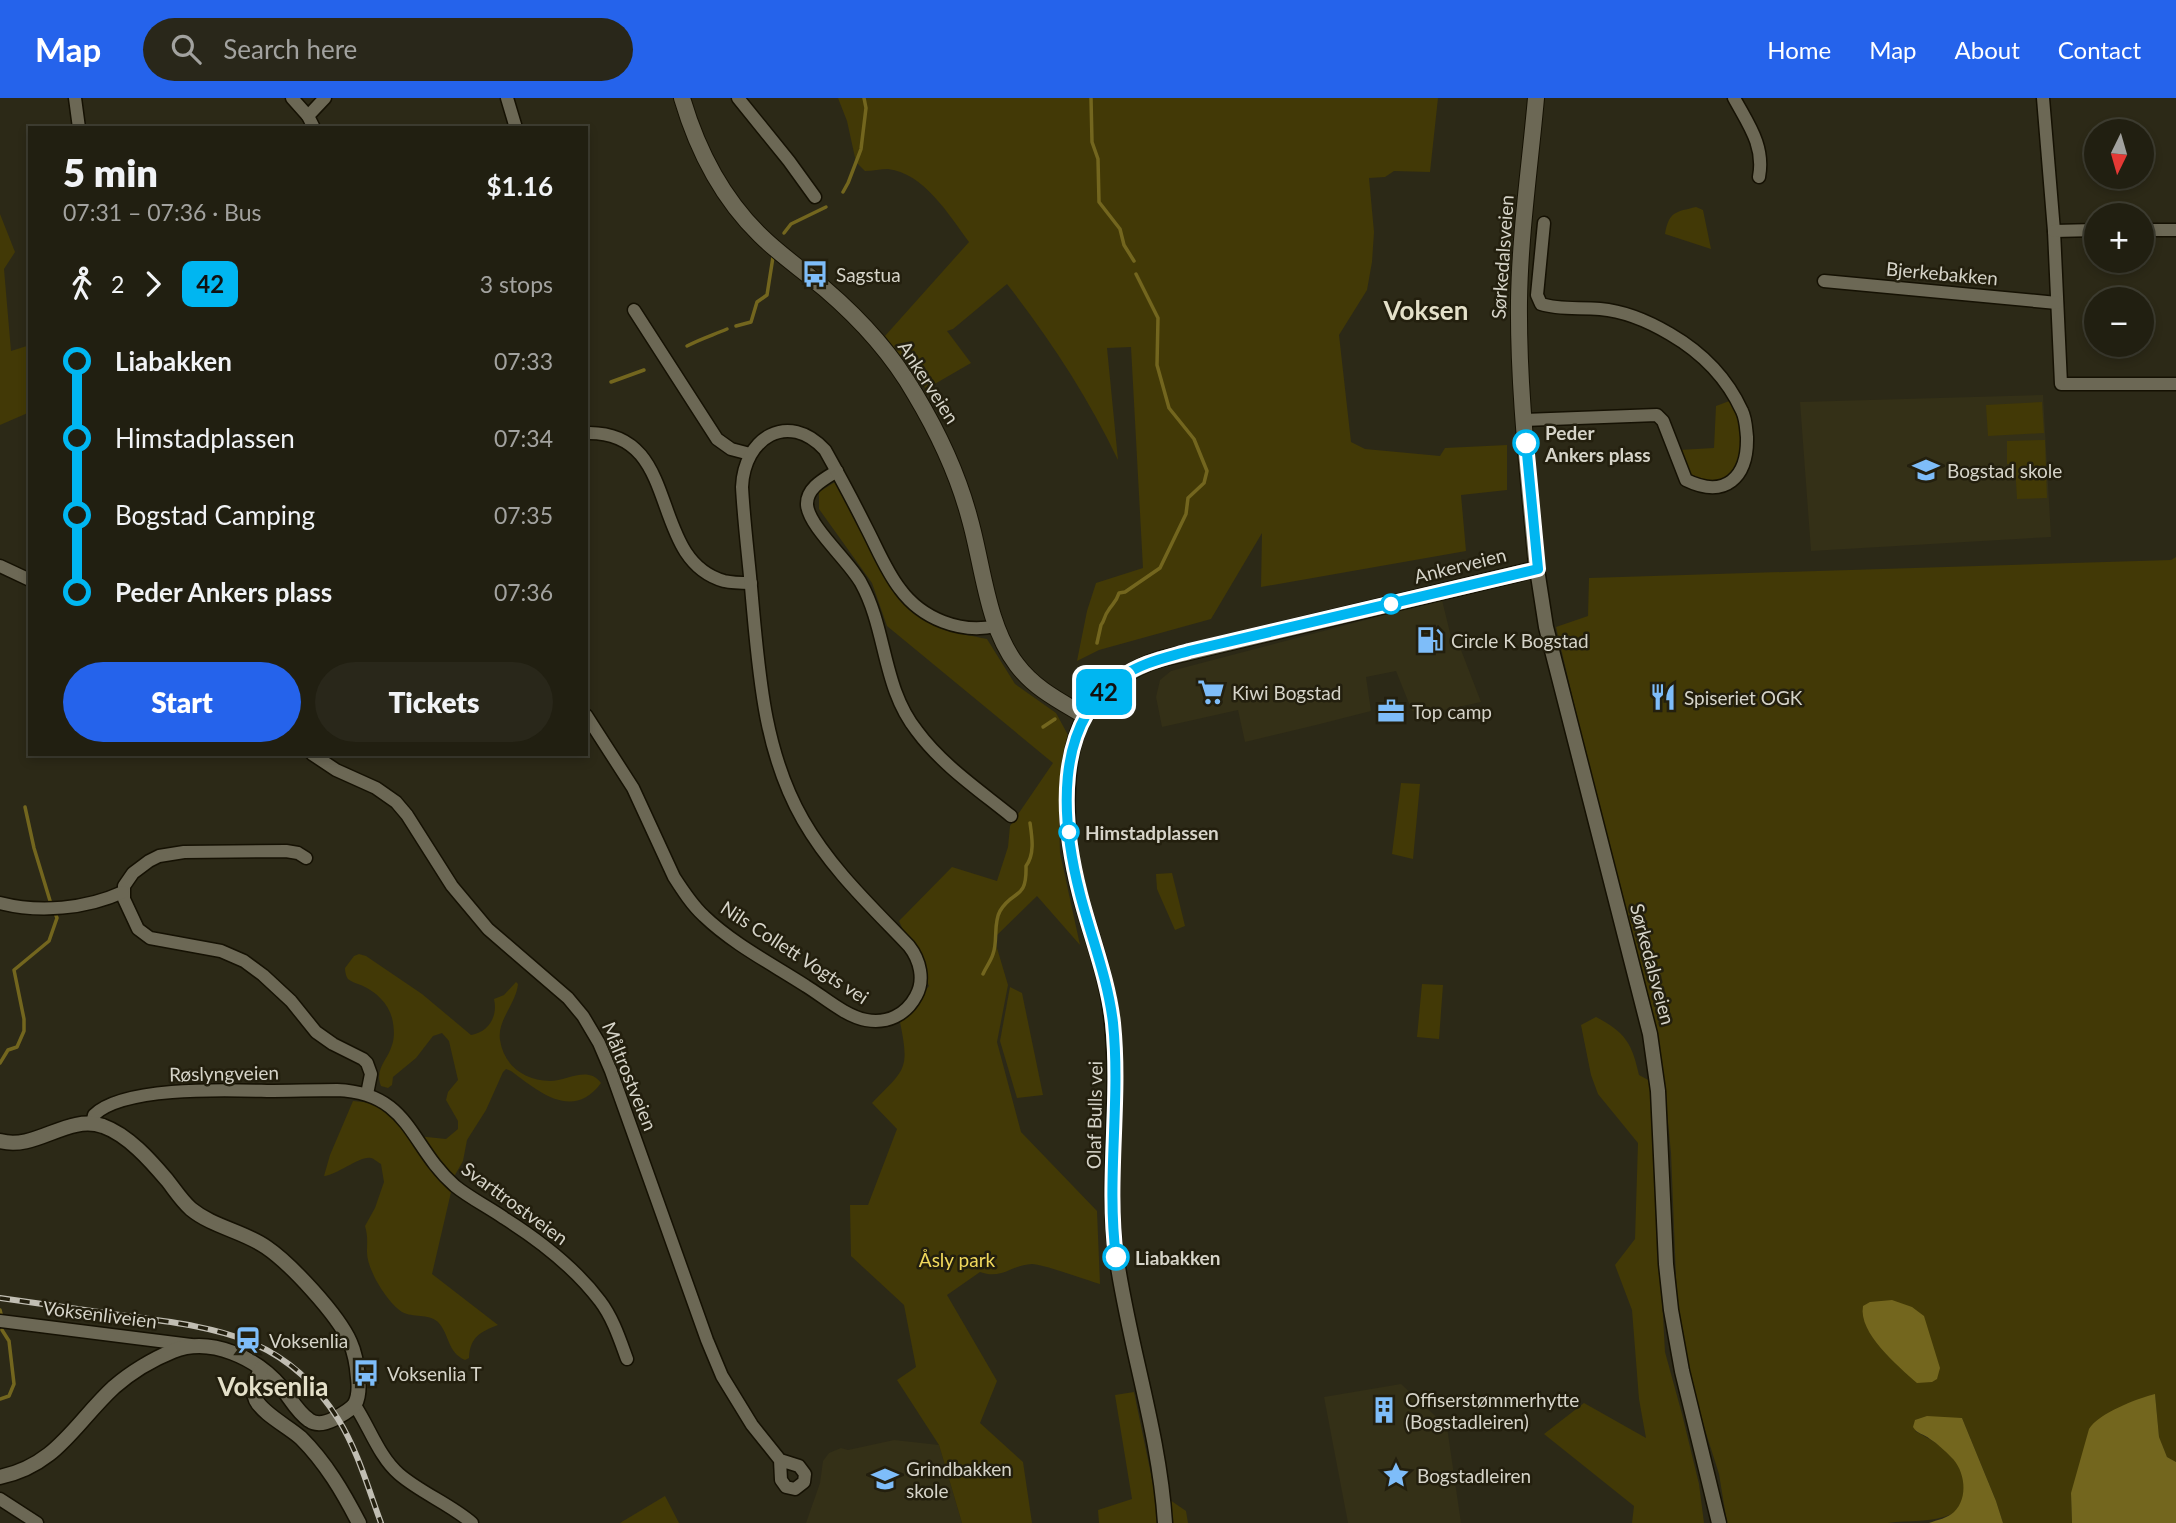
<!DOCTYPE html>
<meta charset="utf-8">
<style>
:root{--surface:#211f11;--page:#29271a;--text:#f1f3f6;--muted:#a2a29f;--line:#3e3d31;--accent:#2563eb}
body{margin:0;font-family:Lato,sans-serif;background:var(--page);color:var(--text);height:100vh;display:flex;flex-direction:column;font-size:26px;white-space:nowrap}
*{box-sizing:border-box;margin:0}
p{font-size:23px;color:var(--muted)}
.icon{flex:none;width:38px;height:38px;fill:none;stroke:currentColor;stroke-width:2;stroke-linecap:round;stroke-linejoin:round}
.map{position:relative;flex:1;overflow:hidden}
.drawer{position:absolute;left:28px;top:28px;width:560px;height:630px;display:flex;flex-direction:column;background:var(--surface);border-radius:0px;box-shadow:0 4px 10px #0003,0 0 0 2px var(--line)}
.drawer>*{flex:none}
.badge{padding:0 14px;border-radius:10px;font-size:24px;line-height:46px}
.needle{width:46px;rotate:185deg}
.tools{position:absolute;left:2084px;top:21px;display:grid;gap:14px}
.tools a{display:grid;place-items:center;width:70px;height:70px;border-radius:50%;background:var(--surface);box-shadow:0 4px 10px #0003,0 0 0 2px var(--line);font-size:35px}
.map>.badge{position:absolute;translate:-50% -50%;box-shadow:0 0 0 4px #fff}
.legs{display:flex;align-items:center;gap:10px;height:77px;padding:0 35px;font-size:23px}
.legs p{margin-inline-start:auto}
.head{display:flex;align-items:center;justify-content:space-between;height:119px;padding:0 35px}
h1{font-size:38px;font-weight:800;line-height:52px}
.cta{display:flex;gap:14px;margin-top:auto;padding:14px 35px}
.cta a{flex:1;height:80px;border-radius:42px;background:var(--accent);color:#fff;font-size:28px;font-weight:800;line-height:80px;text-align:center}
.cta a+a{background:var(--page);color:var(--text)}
ul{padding:0 35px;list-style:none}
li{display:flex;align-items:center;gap:24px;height:77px;font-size:26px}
li i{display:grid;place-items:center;width:10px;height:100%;margin:0 9px;background:currentColor}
li i::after{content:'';width:18px;height:18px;margin:-9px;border:5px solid;border-radius:50%;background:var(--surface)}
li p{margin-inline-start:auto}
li:first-child i{background:linear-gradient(#0000 50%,currentColor 0)}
li:last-child i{background:linear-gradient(currentColor 50%,#0000 0)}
header{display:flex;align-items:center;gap:42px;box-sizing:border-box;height:98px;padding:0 35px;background:var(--accent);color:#fff}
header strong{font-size:33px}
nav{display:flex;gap:38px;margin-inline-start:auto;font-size:24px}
.search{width:490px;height:63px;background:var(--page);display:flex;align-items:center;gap:18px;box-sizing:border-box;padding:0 24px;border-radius:38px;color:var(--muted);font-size:26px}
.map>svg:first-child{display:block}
.built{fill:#343017}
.green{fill:#423906}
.water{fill:#73661e}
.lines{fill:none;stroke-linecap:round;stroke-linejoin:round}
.stream{stroke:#73661e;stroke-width:3.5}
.minor-casing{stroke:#151103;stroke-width:15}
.tertiary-casing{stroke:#151103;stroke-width:17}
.secondary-casing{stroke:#151103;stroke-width:18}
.minor{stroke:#6c6855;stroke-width:12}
.tertiary{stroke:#6c6855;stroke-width:14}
.secondary{stroke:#6c6855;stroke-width:16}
.rail-casing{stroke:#c1beb3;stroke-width:6}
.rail{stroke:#231f0e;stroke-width:3.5;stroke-dasharray:10;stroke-linecap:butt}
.line-1-casing{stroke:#fff;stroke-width:16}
.line-1{stroke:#00b6f1;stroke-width:10}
.stop-1-dot{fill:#fff;stroke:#00b6f1;stroke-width:3.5}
.labels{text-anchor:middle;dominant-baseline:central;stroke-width:5;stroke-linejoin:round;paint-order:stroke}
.street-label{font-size:19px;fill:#d6d4c9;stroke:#231f0e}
.poi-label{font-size:19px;fill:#d6d4c9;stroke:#231f0e;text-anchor:start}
.stop-label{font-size:19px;font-weight:bold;fill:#d6d4c9;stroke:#231f0e;text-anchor:start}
.park-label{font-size:19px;fill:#f0d85c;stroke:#231f0e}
.district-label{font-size:26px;font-weight:bold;fill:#e4e0c9;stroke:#231f0e}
</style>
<header>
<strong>Map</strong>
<div class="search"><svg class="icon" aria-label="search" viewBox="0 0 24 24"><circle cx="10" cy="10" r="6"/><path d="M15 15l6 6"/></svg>Search here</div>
<nav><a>Home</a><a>Map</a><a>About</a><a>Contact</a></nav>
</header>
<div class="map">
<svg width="2176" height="1425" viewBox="0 0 2176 1425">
<rect width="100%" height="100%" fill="#2c2917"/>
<g class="built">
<polygon points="2043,297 2051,439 1811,453 1800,304"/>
<polygon points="1442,502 1454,551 1461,552 1481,604 1426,616 1412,613 1396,573 1366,579 1371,613 1316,627 1245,644 1238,612 1162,629 1156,599 1160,582 1171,573"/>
<polygon points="1401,1286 1447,1329 1461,1425 1348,1425 1324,1299"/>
<polygon points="894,1342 939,1347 962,1425 806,1425 820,1385 823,1363 829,1355 841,1350 848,1352"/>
</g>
<g class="green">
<path d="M838,0h600l-8,74 -36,-1 -9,6 -16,1 5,54 -2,30 -5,28 -28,45 12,107 14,7 75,7 5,-8 62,-3v45l-46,5 5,56 -205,36 1,-54 -51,86 -112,31 -22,11 10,-50 9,-28 47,-15 -12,-221 -24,1 11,112c-30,-63 -68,-121 -111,-176l-54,45 -6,2 24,32 -45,26 -41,-53 84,-94c-20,-27 -45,-69 -81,-73 -7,0 -16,2 -23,2l-9,-9 -9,-41z"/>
<path d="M1696,109l7,3 8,39 -46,-15c4,-23 11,-22 31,-27z"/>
<polygon points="0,116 15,154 4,171 11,253 30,247 30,314 0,327"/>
<path d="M1732,302c14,28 20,82 -23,83 -7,0 -16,-2 -20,-7 -5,-7 -8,-19 -10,-26l35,-2 2,-42z"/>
<polygon points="2042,304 2044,335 1988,338 1986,307"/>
<polygon points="2045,342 2047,400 2017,401 2015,366 2007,366 2007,343"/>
<path d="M835,384c28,50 55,121 109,146 13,6 29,8 43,11l28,45 41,29 12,22 -1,39 -8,45 1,34 20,92 -43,-49 -43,42 14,47 -11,57 24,90 76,79 3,73c-14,-4 -57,-20 -68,-20 -21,1 -30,16 -52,8l-33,23 50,86 -17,42 43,39 9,61h-70l-23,-78 -42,-65 19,-13 -12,-62 -53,-49 -1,-51h18l29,-76 -25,-26c33,-34 38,-32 28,-81l29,-36 -30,-65 53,-54 45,14 11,-34 2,-21 43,-63 -166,-137 -15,-43 -53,-74v-17z"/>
<path d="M2176,459v905l-9,-5 -8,-19 -4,-43 -84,98 1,30h-69l-7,-22 -34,-83 -47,13c13,7 30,16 40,29 11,14 14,43 -3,54 -20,9 -43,6 -64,9h-161l-8,-49 -26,-82 -15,-65 -7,-174 -8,-83 -37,-145 -70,-298 32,-11 1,-38 582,-18z"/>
<polygon points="1401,685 1420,686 1413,761 1392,756"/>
<polygon points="1172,775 1185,828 1175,832 1157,791 1156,776"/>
<path d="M359,856l7,2 56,38 49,41c18,-3 27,-19 23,-36l10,-4 12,-13 2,2c-2,20 -21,36 -18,56 4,26 24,40 50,41 17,0 38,-16 51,2 -28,38 -62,9 -90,-12l-5,-2 -3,3 -17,38 -19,30 -4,21 -8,14 -23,99 66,51c-18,7 -28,12 -29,33l-4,2c-18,-8 -15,-25 -27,-38 -10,-9 -25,-4 -36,-10 -15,-10 -35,-42 -35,-60 0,-10 1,-16 -2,-26l10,-18 9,-26 -3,-18c-2,-1 -8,-6 -10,-6 -10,-3 -34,17 -47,18l6,-21 23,-54 20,2 12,7 32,26 29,3 12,-10v-8l-12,-21 2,-8 10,-12 -9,-39 -7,-8 -9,3 -17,22 -23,19 -1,8 -4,3 -7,-2c-7,-17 7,-26 11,-41 3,-8 2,-19 0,-27 -4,-15 -16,-26 -29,-32 -4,-2 -12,-4 -15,-7 -2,-2 -3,-8 -3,-11l9,-12z"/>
<polygon points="1422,886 1443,887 1439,941 1417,939"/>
<polygon points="1010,889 1022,895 1043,997 1017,1000 1000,943"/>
<path d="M1596,919c29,15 36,26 43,58l11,6 15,271 17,62 17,70 5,39h-72l2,-17 -90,-72 40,-31 62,35 -7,-39 -7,-89 -17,-45 20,-26 3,-96 -40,-49 -7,-19 -10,-50z"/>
<polygon points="1134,1294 1154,1391 1186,1413 1188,1425 1099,1425 1098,1412 1132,1401 1115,1297"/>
<polygon points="665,1398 679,1425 620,1425"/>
</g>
<g class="water">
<path d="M1892,1202l20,7 12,9 16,52 -3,11 -5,3 -15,1c-19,-17 -59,-50 -54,-77l7,-4z"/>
<path d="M2155,1296l4,43 8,20 9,5v61h-104l-1,-30 18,-64c10,-16 47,-30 66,-35z"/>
<path d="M1927,1318l35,2 34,83 7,22h-74c8,-3 19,-5 25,-11 15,-14 11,-42 -3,-55 -6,-6 -13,-13 -21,-18 -6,-5 -13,-5 -17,-12l2,-7z"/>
</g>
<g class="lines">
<g class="stream">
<polyline points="1091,0 1092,44 1098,61 1099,104 1120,131 1124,147 1134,163"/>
<polyline points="843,94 848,85 861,51 866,10 864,0"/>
<polyline points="784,135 791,126 826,109"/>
<polyline points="736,228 751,224 757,204 767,197 773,159"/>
<path d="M687,248c13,-7 26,-11 40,-17"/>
<polyline points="611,284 644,272"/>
<path d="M1097,545l4,-18c4,-5 3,-9 7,-14 4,-7 8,-8 11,-18l6,-1 35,-24 26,-54 2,-16 16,-15 3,-12 -13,-32 -25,-31 -12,-43 1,-47 -22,-44"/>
<polyline points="1043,629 1055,621"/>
<polyline points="25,709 34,750 51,806"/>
<path d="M983,876c3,-7 8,-13 10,-20 5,-13 0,-31 7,-43 13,-22 27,-10 26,-45 9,-12 6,-29 4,-43"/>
<polyline points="0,965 8,952 17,949 24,933 24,921 14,872 49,843 57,820 55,815"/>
<polyline points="0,1212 1,1216"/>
<polyline points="0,1301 9,1298 14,1286 9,1243 2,1232"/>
</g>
<defs>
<g id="minor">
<polyline points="75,0 79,30"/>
<polyline points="292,0 308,18 314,30"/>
<polyline points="507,0 516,30"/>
<polyline points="738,0 789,63 815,99"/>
<path d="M1734,0c14,26 31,48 25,79"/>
<polyline points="2043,0 2054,133 2061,286 2176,286"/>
<polyline points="308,18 325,0"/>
<polyline points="2142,132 2176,132"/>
<polyline points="2054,133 2096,132"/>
<polyline points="1824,183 2057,205"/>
<polyline points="634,212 717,341 731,351 750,356"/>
<path d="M1524,322l133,-5 6,6 23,59c39,19 62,-2 61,-43 -1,-9 -1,-18 -5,-26 -15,-33 -41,-59 -72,-77 -22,-13 -46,-23 -70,-25 -20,-2 -41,1 -59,-5l-4,-9 7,-72"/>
<path d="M586,335c98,-3 60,126 138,148 9,2 18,2 27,2"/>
<path d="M837,373c-13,8 -31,17 -30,34 2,22 42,56 54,78 26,47 21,104 56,148 25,34 62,59 94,85"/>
<polyline points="0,468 30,482"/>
<path d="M586,617l47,73 41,89c9,14 18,28 30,39 29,28 68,48 102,70 18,11 39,30 60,34 21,4 40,-5 50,-24 9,-16 4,-36 -7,-50 -38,-40 -78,-77 -106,-126 -39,-68 -44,-145 -51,-222 -3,-37 -8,-74 -10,-111 2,-49 46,-77 83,-37 14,25 28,51 41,77 11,21 20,44 34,62 22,30 61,45 96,37"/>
<polyline points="312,656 336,672 376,690 396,704 407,717 452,788 488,831 568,900 583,918 599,945 611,973 707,1242 722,1278 752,1327 780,1362 799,1368 805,1376 804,1384 795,1391 786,1389 781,1382 780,1362"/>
<polyline points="306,760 298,755 286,753 184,754 159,758 149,763 133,775 124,788 124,801 138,831 150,840 221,853 244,863 263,877 291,903 316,934 333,946 363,961 367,965 371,976 367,996"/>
<path d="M0,805c39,10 86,6 123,-11"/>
<path d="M92,1026l2,-9c30,-29 132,-25 173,-24 23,0 46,-1 70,-1 74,3 72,56 118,96 15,12 33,21 49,32 35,22 71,50 96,83 13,17 20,39 27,58"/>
<polyline points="0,1223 191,1247"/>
<path d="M354,1306c15,22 25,53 45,70 22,19 51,30 73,49"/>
<polyline points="0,1401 37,1425"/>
</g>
<g id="tertiary">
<polyline points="1537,471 1546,529 1650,936 1658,993 1666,1166 1671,1212 1682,1273 1719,1425"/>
<path d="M1085,618c-12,21 -16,47 -17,71 -2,36 2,71 11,105 11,41 27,81 32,123 10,77 -5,155 4,232 12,93 44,182 50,276"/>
<path d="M0,1043c36,10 67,-27 103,-15 25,9 47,34 64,54 8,10 14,20 24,29 22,18 52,22 75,38 25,17 72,68 84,95 5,11 7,23 8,36 1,8 1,18 -3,26 -4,6 -14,11 -21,15 -8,4 -17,7 -25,1 -11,-7 -19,-22 -27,-32 -25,-30 -71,-52 -109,-37 -20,8 -43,22 -59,36 -39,36 -57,78 -114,90"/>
<path d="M261,1271c-4,10 -10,20 -5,31 7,14 33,27 45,38 25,25 42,54 58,85"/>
</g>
<path id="secondary" d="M682,0c15,51 40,100 78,137 20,20 44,36 65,54 35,30 67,65 90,105 24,40 43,80 55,126 13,46 17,106 47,145 18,24 43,36 68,51 18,-29 43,-47 75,-57l377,-90c-8,-89 -19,-179 -18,-268 1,-68 11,-136 17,-203"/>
</defs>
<use href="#minor" class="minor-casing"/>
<use href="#tertiary" class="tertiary-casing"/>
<use href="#secondary" class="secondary-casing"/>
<use href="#minor" class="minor"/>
<use href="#tertiary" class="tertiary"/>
<use href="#secondary" class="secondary"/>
<defs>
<path id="rail" d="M0,1200c42,6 85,12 127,18 89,12 159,19 211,103 20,32 30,69 43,104"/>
</defs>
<use href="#rail" class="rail-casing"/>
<use href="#rail" class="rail"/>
</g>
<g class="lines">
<defs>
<path id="line-1" d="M1116,1159c-10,-78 5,-156 -3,-234 -5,-44 -22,-86 -33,-129 -18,-70 -28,-169 40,-216 20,-15 45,-20 69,-27l349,-82 -12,-126"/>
</defs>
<use href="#line-1" class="line-1-casing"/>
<use href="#line-1" class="line-1"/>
</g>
<defs>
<symbol id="bus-bare" viewBox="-9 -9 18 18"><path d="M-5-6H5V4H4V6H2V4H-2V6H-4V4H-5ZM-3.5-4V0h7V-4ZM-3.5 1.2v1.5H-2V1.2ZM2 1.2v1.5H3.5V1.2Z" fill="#7ebdf9" stroke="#231f0e" stroke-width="2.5" paint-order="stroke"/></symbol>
<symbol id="school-bare" viewBox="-9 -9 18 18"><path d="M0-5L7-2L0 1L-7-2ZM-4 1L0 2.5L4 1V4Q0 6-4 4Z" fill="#7ebdf9" stroke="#231f0e" stroke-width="2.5" paint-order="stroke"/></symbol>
<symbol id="fuel-bare" viewBox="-9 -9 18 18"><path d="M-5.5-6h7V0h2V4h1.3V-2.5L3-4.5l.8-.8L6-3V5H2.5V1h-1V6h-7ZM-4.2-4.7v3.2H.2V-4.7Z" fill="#7ebdf9" stroke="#231f0e" stroke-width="2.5" paint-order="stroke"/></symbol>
<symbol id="supermarket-bare" viewBox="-9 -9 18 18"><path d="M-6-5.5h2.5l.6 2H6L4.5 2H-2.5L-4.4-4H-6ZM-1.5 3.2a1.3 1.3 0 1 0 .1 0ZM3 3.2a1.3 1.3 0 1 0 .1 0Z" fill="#7ebdf9" stroke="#231f0e" stroke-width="2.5" paint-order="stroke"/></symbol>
<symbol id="restaurant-bare" viewBox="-9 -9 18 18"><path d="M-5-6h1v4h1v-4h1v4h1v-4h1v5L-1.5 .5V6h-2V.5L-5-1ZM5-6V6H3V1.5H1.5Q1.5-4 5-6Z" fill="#7ebdf9" stroke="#231f0e" stroke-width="2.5" paint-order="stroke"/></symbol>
<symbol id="office-bare" viewBox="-9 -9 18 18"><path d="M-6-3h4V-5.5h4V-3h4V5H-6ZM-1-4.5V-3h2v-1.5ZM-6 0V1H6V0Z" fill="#7ebdf9" stroke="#231f0e" stroke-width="2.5" paint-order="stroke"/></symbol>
<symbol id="station-bare" viewBox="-9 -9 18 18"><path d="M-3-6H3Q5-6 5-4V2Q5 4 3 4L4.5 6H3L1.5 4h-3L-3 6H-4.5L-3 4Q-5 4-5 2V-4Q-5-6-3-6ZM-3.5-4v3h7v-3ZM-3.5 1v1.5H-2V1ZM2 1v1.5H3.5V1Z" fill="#7ebdf9" stroke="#231f0e" stroke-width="2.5" paint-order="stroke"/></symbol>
<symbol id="building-bare" viewBox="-9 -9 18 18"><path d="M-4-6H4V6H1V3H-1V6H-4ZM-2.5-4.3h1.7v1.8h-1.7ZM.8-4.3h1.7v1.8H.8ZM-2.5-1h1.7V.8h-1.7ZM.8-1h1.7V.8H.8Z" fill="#7ebdf9" stroke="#231f0e" stroke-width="2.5" paint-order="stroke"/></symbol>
<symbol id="sight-bare" viewBox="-9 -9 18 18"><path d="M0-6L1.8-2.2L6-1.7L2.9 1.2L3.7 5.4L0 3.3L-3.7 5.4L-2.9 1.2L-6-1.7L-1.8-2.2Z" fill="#7ebdf9" stroke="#231f0e" stroke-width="2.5" paint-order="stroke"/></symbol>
</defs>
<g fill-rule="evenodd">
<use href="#bus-bare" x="796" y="157" width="38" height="38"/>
<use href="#school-bare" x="1907" y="353" width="38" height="38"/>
<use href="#fuel-bare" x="1411" y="523" width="38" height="38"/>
<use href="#supermarket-bare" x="1192" y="575" width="38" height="38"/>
<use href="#restaurant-bare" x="1644" y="580" width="38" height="38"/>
<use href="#office-bare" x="1372" y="594" width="38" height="38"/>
<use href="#station-bare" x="229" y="1223" width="38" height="38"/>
<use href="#bus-bare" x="347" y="1256" width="38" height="38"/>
<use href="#building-bare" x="1365" y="1293" width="38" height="38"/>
<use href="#sight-bare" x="1377" y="1358" width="38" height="38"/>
<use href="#school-bare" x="866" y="1362" width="38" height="38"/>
</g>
<g class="stop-1-dot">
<circle cx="1526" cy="345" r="12"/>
<circle cx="1391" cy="506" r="9"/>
<circle cx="1069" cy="734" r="9"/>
<circle cx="1116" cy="1159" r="12"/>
</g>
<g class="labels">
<g class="street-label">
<text transform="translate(1502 159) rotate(-86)">Sørkedalsveien</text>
<text transform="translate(1942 175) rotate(5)">Bjerkebakken</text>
<text transform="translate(929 284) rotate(57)">Ankerveien</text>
<text transform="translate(1460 467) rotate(-14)">Ankerveien</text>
<text transform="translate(795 854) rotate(33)">Nils Collett Vogts vei</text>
<text transform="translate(1653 866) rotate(75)">Sørkedalsveien</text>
<text transform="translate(224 975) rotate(-1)">Røslyngveien</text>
<text transform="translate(630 978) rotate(68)">Måltrostveien</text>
<text transform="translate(1094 1017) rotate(-89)">Olaf Bulls vei</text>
<text transform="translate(515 1105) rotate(36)">Svarttrostveien</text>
<text transform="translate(100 1216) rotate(7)">Voksenliveien</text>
</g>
<g class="poi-label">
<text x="836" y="176">Sagstua</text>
<text x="1947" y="372">Bogstad skole</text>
<text x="1451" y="542">Circle K Bogstad</text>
<text x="1232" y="594">Kiwi Bogstad</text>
<text x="1684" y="599">Spiseriet OGK</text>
<text x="1412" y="613">Top camp</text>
<text x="269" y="1242">Voksenlia</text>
<text x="387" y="1275">Voksenlia T</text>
<text x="1405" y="1301">Offiserstømmerhytte<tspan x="1405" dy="22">(Bogstadleiren)</tspan></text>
<text x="906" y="1370">Grindbakken<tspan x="906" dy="22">skole</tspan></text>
<text x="1417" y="1377">Bogstadleiren</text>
</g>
<g class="stop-label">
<text x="1545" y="334">Peder<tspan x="1545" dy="22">Ankers plass</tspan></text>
<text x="1085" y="734">Himstadplassen</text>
<text x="1135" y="1159">Liabakken</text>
</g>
<g class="park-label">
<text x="957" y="1161">Åsly park</text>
</g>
<g class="district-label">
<text x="1426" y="212">Voksen</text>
<text x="273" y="1288">Voksenlia</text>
</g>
</g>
</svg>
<div class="tools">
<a><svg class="needle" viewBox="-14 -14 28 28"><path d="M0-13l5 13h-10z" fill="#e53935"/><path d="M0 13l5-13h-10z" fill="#a2a29f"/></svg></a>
<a>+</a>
<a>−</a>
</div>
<b class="badge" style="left:1104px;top:594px;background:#00b6f1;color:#111">42</b>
<section class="drawer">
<div class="head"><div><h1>5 min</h1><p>07:31 – 07:36 · Bus</p></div><b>$1.16</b></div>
<div class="legs"><svg class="icon" aria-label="walk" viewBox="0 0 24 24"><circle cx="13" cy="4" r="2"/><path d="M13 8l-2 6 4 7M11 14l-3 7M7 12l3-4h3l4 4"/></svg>2<svg class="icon" aria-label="forward" viewBox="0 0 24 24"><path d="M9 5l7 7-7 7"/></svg><b class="badge" style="background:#00b6f1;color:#111">42</b><p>3 stops</p></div>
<ul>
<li><i style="color:#00b6f1"></i><b>Liabakken</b><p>07:33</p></li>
<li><i style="color:#00b6f1"></i><span>Himstadplassen</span><p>07:34</p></li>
<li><i style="color:#00b6f1"></i><span>Bogstad Camping</span><p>07:35</p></li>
<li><i style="color:#00b6f1"></i><b>Peder Ankers plass</b><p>07:36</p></li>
</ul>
<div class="cta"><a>Start</a><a>Tickets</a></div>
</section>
</div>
